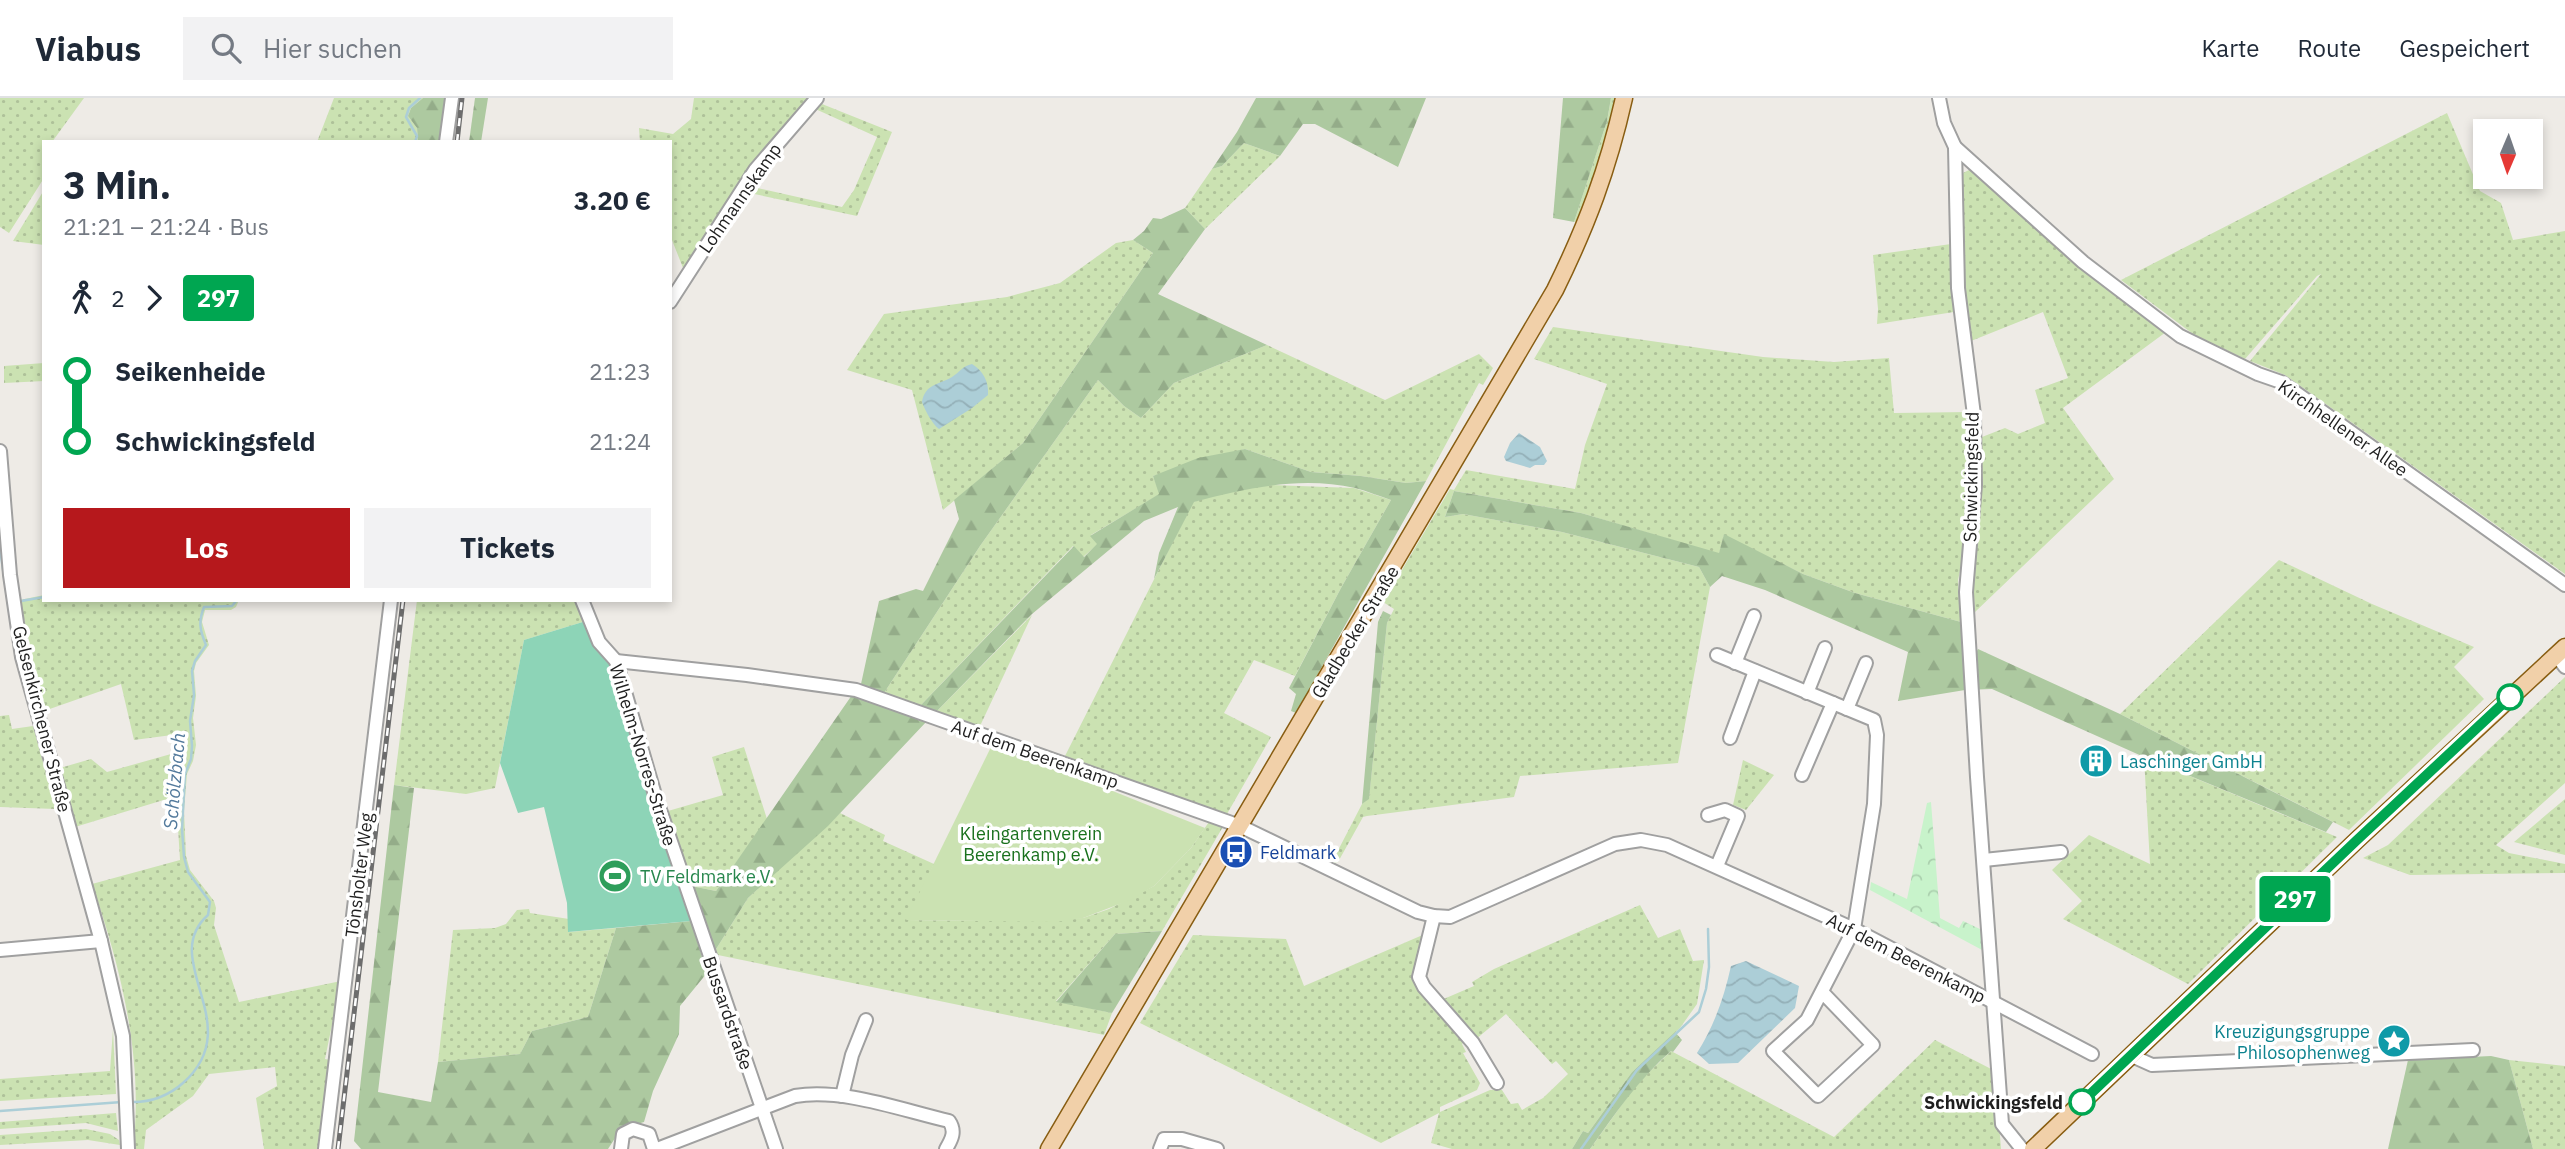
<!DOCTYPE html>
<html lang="de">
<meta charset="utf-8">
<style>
:root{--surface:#fff;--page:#f2f2f3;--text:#1f2937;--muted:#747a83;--line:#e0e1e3;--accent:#b6181c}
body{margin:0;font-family:"IBM Plex Sans",sans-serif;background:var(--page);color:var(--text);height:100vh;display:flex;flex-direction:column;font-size:26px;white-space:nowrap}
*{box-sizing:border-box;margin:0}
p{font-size:23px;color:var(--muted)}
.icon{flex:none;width:38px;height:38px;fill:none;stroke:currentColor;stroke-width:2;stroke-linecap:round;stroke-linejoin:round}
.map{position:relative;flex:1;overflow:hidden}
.sheet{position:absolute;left:42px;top:42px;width:630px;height:462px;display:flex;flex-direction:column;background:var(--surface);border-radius:0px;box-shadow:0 4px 10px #0003}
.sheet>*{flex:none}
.badge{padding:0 14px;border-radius:5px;font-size:24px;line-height:46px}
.needle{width:46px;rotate:182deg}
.fabs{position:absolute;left:2473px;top:21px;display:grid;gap:14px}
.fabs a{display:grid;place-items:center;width:70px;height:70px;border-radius:0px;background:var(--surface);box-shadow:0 4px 10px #0003;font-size:35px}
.map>.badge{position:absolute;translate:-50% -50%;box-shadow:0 0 0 4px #fff}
.legs{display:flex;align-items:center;gap:10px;height:77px;padding:0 21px;font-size:23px}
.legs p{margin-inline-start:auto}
.head{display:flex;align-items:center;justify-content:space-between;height:119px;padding:0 21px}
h1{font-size:38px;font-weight:700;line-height:52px}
.primary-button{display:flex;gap:14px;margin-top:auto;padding:14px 21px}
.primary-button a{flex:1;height:80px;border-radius:0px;background:var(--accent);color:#fff;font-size:28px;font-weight:700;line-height:80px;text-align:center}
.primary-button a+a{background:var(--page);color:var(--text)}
ul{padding:0 21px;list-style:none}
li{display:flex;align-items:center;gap:24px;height:70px;font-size:26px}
li i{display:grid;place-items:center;width:10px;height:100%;margin:0 9px;background:currentColor}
li i::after{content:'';width:18px;height:18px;margin:-9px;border:5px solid;border-radius:50%;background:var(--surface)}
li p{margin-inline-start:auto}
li:first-child i{background:linear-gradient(#0000 50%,currentColor 0)}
li:last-child i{background:linear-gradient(currentColor 50%,#0000 0)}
header{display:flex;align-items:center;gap:42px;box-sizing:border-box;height:98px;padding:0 35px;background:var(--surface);border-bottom:2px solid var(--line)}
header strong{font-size:33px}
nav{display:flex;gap:38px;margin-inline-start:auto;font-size:24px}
.search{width:490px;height:63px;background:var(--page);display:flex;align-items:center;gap:18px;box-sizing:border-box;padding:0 24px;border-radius:0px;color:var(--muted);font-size:26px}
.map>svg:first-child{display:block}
.grass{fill:url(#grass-dots)}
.forest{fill:url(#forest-firs)}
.park{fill:url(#park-crowns)}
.garden{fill:#cbe2b2}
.pitch{fill:#8dd4b7}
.water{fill:url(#water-waves)}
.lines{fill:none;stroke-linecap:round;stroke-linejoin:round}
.stream{stroke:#acced7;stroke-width:2.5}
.minor-casing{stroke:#a0a0a0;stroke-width:16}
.major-casing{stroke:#885d12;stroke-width:19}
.minor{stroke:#fff;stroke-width:12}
.major{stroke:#f1d0a9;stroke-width:16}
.rail-casing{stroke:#6d6d6d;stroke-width:5}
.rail{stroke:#fff;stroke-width:2.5;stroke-dasharray:8;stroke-linecap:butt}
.line-1-casing{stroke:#fff;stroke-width:16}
.line-1{stroke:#00a651;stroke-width:10}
.stop-1-dot{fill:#fff;stroke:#00a651;stroke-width:3.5}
.labels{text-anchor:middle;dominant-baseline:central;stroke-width:7;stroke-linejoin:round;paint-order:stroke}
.street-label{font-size:18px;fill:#1f1f1f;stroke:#fff}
.culture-label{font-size:18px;fill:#0d838f;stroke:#fff;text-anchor:start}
.park-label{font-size:18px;fill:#19711d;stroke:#fff}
.transit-label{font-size:18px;fill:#164399;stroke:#fff;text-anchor:start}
.leisure-label{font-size:18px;fill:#27864d;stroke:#fff;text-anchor:start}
.stop-label{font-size:18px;font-weight:bold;fill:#1f1f1f;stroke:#fff;text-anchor:end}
.water-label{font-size:19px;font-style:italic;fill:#537a9c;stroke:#fff}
</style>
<header>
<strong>Viabus</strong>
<div class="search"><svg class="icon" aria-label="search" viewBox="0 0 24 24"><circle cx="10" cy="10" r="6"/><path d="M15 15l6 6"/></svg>Hier suchen</div>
<nav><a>Karte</a><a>Route</a><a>Gespeichert</a></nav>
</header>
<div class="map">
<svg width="2565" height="1051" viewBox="0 0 2565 1051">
<defs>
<pattern id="grass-dots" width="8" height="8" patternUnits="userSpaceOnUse" patternTransform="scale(1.75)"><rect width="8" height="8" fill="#cbe2b2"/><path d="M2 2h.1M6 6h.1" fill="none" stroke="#aec199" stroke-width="1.8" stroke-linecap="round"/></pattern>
<pattern id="forest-firs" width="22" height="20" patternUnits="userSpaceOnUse" patternTransform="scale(1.75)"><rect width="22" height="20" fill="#adc9a0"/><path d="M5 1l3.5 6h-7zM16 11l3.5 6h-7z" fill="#94ac89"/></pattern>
<pattern id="park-crowns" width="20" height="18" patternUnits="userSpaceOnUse" patternTransform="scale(1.75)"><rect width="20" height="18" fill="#c8f3cb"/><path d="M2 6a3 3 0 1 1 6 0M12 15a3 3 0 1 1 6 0" fill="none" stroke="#abd0ae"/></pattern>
<pattern id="water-waves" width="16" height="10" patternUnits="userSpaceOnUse" patternTransform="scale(1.75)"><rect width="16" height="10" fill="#acced7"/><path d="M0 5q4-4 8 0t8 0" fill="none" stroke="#94b0b8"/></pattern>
</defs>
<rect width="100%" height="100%" fill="#eeebe6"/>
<g class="grass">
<polygon points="0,0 84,0 52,44 44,44 44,80 9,135 0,129"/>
<polygon points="334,0 423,0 411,10 408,18 417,30 418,44 317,44"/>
<polygon points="694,0 812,0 685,175 670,137 670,44 640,44 639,30 673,36 691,21"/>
<path d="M1611,0h6c-9,42 -24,83 -39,123l-4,1 33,-101z"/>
<polygon points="817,4 892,34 857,118 745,94 749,88 842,109 854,92 877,39 811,9"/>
<polygon points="2447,15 2480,93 2501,105 2513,142 2565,133 2565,476 2285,277 2250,263 2321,176 2317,178 2245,261 2193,236 2121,182"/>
<polygon points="1244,45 1280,58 1205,131 1185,110 1212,71 1222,68"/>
<polygon points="1973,70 2166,234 2063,310 2114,381 1975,514 1972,468 1977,442 1982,339 2005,330 2018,336 2045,325 2035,292 2068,280 2043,214 1971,243 1963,190 1963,75"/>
<polygon points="44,92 44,147 13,143"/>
<polygon points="1133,142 1153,155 1023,345 943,412 912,292 847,272 884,216 1007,199 1060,185 1116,145"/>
<polygon points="1951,146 1954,214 1877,226 1878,211 1873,157"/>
<polygon points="1553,229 1763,259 1834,264 1889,260 1894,315 1969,314 1970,412 1967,442 1958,482 1961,524 1855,495 1803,476 1724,437 1719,456 1581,415 1454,393 1445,419 1463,416 1562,434 1699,469 1710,489 1678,665 1520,678 1514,699 1367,718 1363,719 1338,764 1331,766 1362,706 1369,700 1387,525 1394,511 1383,504 1450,391 1454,392 1466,372 1575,391 1585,347 1607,286 1534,261"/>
<polygon points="1267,247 1385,302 1479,256 1493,270 1483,287 1479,285 1426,383 1406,385 1361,378 1311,374 1245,351 1153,378 1160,396 1091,437 1098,446 1083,459 1073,448 920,608 884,595 980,448 1098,282 1124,308 1141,320 1174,285"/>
<polygon points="44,265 44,283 4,285 4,268"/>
<polygon points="1272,387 1354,390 1391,402 1341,490 1295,578 1254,562 1224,615 1271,639 1227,716 1065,658 1193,404 1232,392"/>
<polygon points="2279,462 2372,506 2474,549 2454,569 2484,601 2349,732 2120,616"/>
<path d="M44,497v5h195l-3,7 -5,3h-26l-3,12 7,23 -13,18 -2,8 2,25 -3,22 3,27 -3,16 -6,13 -3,37 2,45 4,14 24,31 2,7 -2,17 25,77 102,-21 -16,78 5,1 -8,89h-58l-8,-51 21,-12 -2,-19 -66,7 -16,22 -47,34 -2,19h-11c11,-89 -12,-181 -41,-265l88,-24 -3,-48 3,-17 -105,32 -15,-59 31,-9 16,13 64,-18 1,-19 -38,5 -13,-56 -77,27 -24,-111z"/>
<polygon points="417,502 575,502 586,523 524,542 495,690 466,696 394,687"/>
<polygon points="1032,517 980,628 937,613"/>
<polygon points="2565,579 2565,685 2496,747 2509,755 2565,766 2565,775 2410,777 2363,760 2388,747"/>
<polygon points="9,617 12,631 33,628 56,711 0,709 0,618"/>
<polygon points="744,649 767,721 716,793 691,788 668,713 723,697 712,659"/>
<polygon points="2144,659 2337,739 2188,886 2063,821 2082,803 2052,772 2089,737 2150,766"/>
<polygon points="1743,662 1774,677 1746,712 1733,707"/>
<polygon points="2565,701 2565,757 2514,744"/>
<polygon points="840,715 885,737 883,743 934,766 907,822 989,823 1083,820 1109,811 1154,788 1191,750 1211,721 1224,727 1162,833 1115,836 1056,903 1112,915 1104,937 713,856 748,800"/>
<polygon points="1640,807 1658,840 1680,831 1693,863 1704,862 1697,906 1680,930 1632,974 1588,1035 1583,1033 1572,1051 1452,1051 1431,1045 1439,1015 1381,1045 1140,925 1193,837 1286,841 1304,888 1425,836 1417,869 1416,889 1466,942 1462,946 1466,954 1463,955 1480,985 1477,992 1440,1009 1440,1014 1490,992 1502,992 1511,1006 1518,1005 1522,1012 1543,1000 1568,976 1556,963 1552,966 1506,916 1475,942 1439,903 1474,888 1472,884 1494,871"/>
<polygon points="529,811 530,815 569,821 569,834 616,830 588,919 532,933 520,956 438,964 453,832 495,830 506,826 517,812"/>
<polygon points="113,931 116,996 0,1003 0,981 110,973"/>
<polygon points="1935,942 1995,973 2001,1051 1590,1051 1636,987 1671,953 1834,1039"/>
<polygon points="2509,962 2565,968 2565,1051 2533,1051"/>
<polygon points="116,1015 118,1033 86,1025 0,1031 0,1024"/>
<polygon points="86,1031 110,1036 119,1042 120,1047 88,1042 0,1047 0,1037"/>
</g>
<g class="forest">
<polygon points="423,0 448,0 440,44 418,44 417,30 408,18 411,10"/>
<polygon points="475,0 488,0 481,44 469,44"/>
<polygon points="1256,0 1426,0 1398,69 1315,26 1303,26 1280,58 1244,45 1222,68 1212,71 1237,34"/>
<polygon points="1563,0 1611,0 1607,23 1574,124 1553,120"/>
<polygon points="1185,110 1205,131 1158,196 1267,247 1174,285 1141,320 1124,308 1098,282 980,448 884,595 861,586 879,503 916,491 923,493 959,421 954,402 1023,345 1153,155 1133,142 1144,133 1153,120 1161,121"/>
<path d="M1245,351l66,23 50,4 45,7 20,-2 -130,232 -5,-2 5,-17 -7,-6 52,-100 50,-88c-12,-4 -24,-9 -36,-12 -54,-12 -110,0 -161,14l-40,77 5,-26 19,-46 -34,14 -112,93 -95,97 -17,-5 154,-160 10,11 13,-13 -7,-8 69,-42 -6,-18 45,-18z"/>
<polygon points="1454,393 1581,415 1719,455 1724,436 1803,476 1855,495 1961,524 1964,550 1977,553 1978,551 2120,616 2333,724 2326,734 2144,659 1992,591 1965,592 1898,603 1908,554 1765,492 1722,478 1710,489 1699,469 1562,434 1463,416 1445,419"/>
<polygon points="1383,513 1391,517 1387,525 1369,701 1362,706 1378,524"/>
<polygon points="852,597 927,623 828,728 748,800 713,856 691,788 716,793"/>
<polygon points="394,687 414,690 378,994 431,1004 438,964 520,956 532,933 588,919 616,830 691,823 707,875 680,908 679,936 653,993 644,1024 621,1031 608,1051 361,1051 354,1043"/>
<polygon points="1162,833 1112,915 1056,904 1115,836"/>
<path d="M1675,934l7,8 -9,12 -2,-1c-33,29 -56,63 -81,98h-18l11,-18 5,2 44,-61z"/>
<polygon points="2491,958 2509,962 2533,1051 2388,1051 2408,962"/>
</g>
<polygon class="park" points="1931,704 1940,820 1959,830 1963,823 1982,832 1984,853 1870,792 1871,784 1907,801 1927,705"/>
<polygon class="garden" points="993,645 1205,730 1191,750 1154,788 1130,802 1083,820 1056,824 906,822"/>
<polygon class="pitch" points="586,523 598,551 612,569 691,823 568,834 567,805 544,709 518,715 500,665 524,542"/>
<g class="water">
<path d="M972,266c11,7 17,17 16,31l-16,13 -33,21c-7,-5 -14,-19 -17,-27 3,-18 16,-17 30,-25 8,-5 10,-11 20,-13z"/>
<polygon points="1519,335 1540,349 1547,363 1544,367 1535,367 1530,370 1506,363 1504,359 1510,345"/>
<path d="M1746,863l53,25 -4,22 -57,55 -29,1 -12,-11c17,-27 27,-55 34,-87z"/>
</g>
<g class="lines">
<g class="stream">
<polyline points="415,44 417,38 406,19 409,10 420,0"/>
<polyline points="0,451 9,513"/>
<polyline points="21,503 44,499"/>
<path d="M129,1004c21,1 38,-5 54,-19 66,-58 -26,-123 25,-168l2,-13 -22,-30 -4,-15 -2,-28 3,-55 6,-15 1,-13 -2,-25 4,-26 -2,-24 3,-10 11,-16c-6,-14 -8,-23 -2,-38l28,-1 5,-6"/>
<polyline points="0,1013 122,1004"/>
<polyline points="1581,1051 1637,972 1699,914 1706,891 1709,869 1708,831"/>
</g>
<defs>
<g id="minor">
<polyline points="1939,0 1944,25 1955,49 1958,190 1974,317 1975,387 1966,494 1977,679 2002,1026 2022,1051"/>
<polyline points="446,44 452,0"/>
<polyline points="1955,49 2083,164 2180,238 2258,276 2281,284 2565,487"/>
<polyline points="670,204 755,72 817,0"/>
<polyline points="0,353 10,477 22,559 101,843 123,938 128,1051"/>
<polyline points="582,502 599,544 616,563 655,697 776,1051"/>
<polyline points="1717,557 1874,622 1877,637 1874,706 1854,831 1807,922 1773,953 1818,998 1873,947 1823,895"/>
<polyline points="2556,557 2565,569"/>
<polyline points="616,563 747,577 856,592 1240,728 1418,814 1434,818 1450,819 1615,746 1641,742 1667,747 1854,831 2092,956"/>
<polyline points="1735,565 1754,518"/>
<polyline points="1807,595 1825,550"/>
<polyline points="1847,611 1866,565"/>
<polyline points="1730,640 1755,573"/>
<polyline points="1802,677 1833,605"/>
<polyline points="1708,717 1725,712 1738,718 1717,768"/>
<polyline points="1984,762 2061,754"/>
<polyline points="1434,818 1419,879 1424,889 1473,945 1497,985"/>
<polyline points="0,852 101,843"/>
<polyline points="2132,958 2152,967 2473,952"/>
<polyline points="842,998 852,957 866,922"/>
<polyline points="325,1051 391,502"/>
<polyline points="621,1051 623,1036 633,1031 649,1036 654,1051"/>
<path d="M657,1051l138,-53c48,-8 106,14 154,25 7,10 3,18 -3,28"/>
<polyline points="1160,1051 1164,1041 1182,1041 1217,1051"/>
</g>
<g id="major">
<path d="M1049,1051l506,-859c32,-65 53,-121 69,-192"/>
<polyline points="2033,1051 2357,742 2565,549"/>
</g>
</defs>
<use href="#minor" class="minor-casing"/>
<use href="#major" class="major-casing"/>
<use href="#minor" class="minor"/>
<use href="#major" class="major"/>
<defs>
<g id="rail">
<polyline points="457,44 462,0"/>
<polyline points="338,1051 403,502"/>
</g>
</defs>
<use href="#rail" class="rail-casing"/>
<use href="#rail" class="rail"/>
</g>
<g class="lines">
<defs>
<polyline id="line-1" points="2082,1004 2357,742 2510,599"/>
</defs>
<use href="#line-1" class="line-1-casing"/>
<use href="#line-1" class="line-1"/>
</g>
<defs>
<symbol id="building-disc" viewBox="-11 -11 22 22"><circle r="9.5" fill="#0f9aa8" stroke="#fff"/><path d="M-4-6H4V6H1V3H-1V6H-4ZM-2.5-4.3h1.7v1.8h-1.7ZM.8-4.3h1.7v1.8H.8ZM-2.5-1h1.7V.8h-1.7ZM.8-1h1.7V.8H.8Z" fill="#fff"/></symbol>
<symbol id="bus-disc" viewBox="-11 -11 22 22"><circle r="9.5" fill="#1a4fb4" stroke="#fff"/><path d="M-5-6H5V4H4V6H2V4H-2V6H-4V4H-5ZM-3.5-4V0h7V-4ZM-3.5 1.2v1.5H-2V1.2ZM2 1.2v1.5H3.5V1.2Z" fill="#fff"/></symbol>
<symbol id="stadium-disc" viewBox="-11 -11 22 22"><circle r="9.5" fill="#2e9e5b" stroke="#fff"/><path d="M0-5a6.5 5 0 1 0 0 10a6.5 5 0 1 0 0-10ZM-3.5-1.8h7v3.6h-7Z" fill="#fff"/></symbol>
<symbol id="sight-disc" viewBox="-11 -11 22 22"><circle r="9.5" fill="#0f9aa8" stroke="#fff"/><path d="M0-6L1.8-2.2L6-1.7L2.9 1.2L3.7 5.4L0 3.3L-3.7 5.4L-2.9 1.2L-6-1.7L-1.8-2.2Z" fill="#fff"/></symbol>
</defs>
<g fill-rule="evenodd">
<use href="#building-disc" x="2077" y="644" width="38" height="38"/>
<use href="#bus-disc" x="1217" y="735" width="38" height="38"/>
<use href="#stadium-disc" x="596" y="759" width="38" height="38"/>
<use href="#sight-disc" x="2375" y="924" width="38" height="38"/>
</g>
<g class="stop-1-dot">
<circle cx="2510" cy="599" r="12"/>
<circle cx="2082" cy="1004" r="12"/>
</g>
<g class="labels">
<g class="street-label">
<text transform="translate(740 100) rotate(-55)">Lohmannskamp</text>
<text transform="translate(2343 330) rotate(35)">Kirchhellener Allee</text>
<text transform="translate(1971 379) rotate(-89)">Schwickingsfeld</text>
<text transform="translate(1355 534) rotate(-59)">Gladbecker Straße</text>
<text transform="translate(42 621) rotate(76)">Gelsenkirchener Straße</text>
<text transform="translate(1035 656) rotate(19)">Auf dem Beerenkamp</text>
<text transform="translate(643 657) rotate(73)">Wilhelm-Norres-Straße</text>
<text transform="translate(359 777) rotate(-83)">Tönsholter Weg</text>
<text transform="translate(1906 860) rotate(27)">Auf dem Beerenkamp</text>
<text transform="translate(728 915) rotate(71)">Bussardstraße</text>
</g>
<g class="culture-label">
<text x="2120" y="663">Laschinger GmbH</text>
<text x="2370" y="933" text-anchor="end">Kreuzigungsgruppe<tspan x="2370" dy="21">Philosophenweg</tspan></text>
</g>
<g class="park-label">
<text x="1031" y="735">Kleingartenverein<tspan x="1031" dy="21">Beerenkamp e.V.</tspan></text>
</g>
<g class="transit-label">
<text x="1260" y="754">Feldmark</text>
</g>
<g class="leisure-label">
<text x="640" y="778">TV Feldmark e.V.</text>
</g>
<g class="stop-label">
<text x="2063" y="1004">Schwickingsfeld</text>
</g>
<g class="water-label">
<text transform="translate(174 683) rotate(-85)">Schölzbach</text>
</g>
</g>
</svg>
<div class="fabs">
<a><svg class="needle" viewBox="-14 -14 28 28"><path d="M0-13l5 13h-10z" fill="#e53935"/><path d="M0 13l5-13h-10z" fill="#747a83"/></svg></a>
</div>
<b class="badge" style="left:2295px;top:801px;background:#00a651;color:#fff">297</b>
<section class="sheet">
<div class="head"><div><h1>3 Min.</h1><p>21:21 – 21:24 · Bus</p></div><b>3.20 €</b></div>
<div class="legs"><svg class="icon" aria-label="walk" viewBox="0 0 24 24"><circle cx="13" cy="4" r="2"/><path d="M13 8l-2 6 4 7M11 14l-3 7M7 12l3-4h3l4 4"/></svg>2<svg class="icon" aria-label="forward" viewBox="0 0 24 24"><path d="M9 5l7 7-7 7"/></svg><b class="badge" style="background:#00a651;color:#fff">297</b></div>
<ul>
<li><i style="color:#00a651"></i><b>Seikenheide</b><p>21:23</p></li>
<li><i style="color:#00a651"></i><b>Schwickingsfeld</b><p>21:24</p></li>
</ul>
<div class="primary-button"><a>Los</a><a>Tickets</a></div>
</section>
</div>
